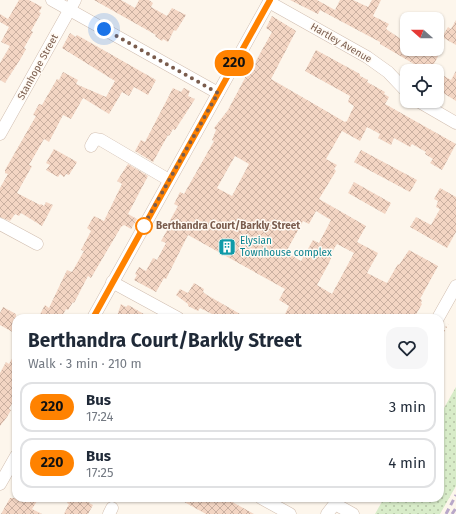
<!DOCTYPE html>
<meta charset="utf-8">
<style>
:root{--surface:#fff;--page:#f6f6f7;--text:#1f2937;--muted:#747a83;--line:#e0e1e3}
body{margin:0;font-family:"Fira Sans",sans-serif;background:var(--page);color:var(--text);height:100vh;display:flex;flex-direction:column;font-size:15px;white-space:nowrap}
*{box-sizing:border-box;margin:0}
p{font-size:13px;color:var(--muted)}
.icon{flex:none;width:22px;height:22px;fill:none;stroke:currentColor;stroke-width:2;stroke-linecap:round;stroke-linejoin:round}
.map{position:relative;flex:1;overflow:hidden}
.panel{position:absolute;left:12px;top:314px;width:432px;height:188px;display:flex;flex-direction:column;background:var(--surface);border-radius:12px;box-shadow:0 1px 3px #0004}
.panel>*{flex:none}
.badge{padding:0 8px;border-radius:13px;font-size:14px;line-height:26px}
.needle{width:26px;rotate:291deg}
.buttons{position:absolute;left:400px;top:12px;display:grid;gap:8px}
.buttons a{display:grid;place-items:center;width:44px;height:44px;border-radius:8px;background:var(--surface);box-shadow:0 1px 3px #0004;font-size:20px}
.you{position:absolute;width:20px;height:20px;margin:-10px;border:3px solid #fff;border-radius:50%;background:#1a73e8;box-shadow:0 0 0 6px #1a73e833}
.map>.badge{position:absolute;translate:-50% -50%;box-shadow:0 0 0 2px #fff}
.round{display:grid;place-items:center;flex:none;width:42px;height:42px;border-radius:12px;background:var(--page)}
.overview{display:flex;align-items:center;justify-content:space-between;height:68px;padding:0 16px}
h1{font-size:19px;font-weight:700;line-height:30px}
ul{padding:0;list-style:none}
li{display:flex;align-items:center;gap:12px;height:50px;margin:0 8px 6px;padding:0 8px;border:2px solid var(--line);border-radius:12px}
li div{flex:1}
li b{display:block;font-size:15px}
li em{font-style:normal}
li .badge{min-width:44px;font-weight:700;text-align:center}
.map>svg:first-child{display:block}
.park{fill:url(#park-dots)}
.building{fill:url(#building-cross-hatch);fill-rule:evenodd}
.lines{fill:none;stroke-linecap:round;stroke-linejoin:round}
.minor-casing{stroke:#d1beb0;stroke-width:13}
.path{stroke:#d9b8a5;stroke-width:1.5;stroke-dasharray:1 3;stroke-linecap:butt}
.minor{stroke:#fff;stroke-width:12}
.rail{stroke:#b9a8c9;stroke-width:3;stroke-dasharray:6 4;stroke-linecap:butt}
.line-casing{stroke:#fff;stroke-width:9}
.line{stroke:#ff8200;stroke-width:6}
.walk{stroke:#7a5c4d;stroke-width:4;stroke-dasharray:0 7.2}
.stop-dot{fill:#fff;stroke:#ff8200;stroke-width:2}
.labels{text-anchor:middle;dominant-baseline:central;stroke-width:3;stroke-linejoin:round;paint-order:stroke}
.street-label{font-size:10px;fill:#7a5c4d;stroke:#fffaf3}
.stop-label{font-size:10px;font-weight:bold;fill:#7a5c4d;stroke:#fffaf3;text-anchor:start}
.culture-label{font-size:10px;fill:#0d838f;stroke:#fffaf3;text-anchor:start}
</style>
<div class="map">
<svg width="456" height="514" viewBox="0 0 456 514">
<defs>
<pattern id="park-dots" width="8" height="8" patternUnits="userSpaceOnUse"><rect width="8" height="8" fill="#d8ecc9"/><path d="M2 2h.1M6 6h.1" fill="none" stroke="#b4c2a5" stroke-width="1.8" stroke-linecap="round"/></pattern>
<pattern id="building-cross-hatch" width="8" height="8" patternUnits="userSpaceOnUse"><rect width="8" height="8" fill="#f3d5c3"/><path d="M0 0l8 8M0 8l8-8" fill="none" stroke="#cab0a1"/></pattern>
</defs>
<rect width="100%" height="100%" fill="#fdf6ec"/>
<polygon class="park" points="456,387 456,486 440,514 375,514 384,498 440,498 440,415"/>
<g class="building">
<polygon points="19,0 29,0 42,7 39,12 41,13 31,31 33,32 24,48 26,49 21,58 5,83 0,80 0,63 10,46 1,42 9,27 0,22 0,14 8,19"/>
<polygon points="94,0 121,0 135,8 139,0 149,0 153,3 151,7 167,16 172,8 186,15 176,31 174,30 168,42 163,39 162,41 155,36 156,35"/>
<polygon points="290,0 317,0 335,10 340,0 353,0 368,7 372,0 381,0 373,16 389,24 386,29 407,43 407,49 442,49 430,71 414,71 415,69 412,67 414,64 380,44 380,42 320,10 318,14"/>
<path d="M272,16l24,15 -25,48 74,43 2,-1 7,-15 -6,-4 2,-6 -45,-25 11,-21 44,24v2l8,4 -1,2 18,10 -1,2 5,3 -4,7 71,40 -14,26 -12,-7 3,-4 -8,-5 1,-2 -14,-8 -2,3 -16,-9 -3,7 -13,-7 2,-4 -13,-7 -7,14 -18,-10 -16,28 11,6 -3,4 2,2 -3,5 -14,23 47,27 -9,16 21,11 -11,20 20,10 11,-19 1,1 10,-15 29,16 -18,33 2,1 -1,3 1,1 -8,14h-131l6,-12 -10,-6 6,-11 -97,-54 -22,44 -2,-1 -8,14 -22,-12 3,-5 -2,-1 4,-7 7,4 7,-13 4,2 9,-17 -5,-2 9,-16 -2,-1 10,-18 -4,-2 6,-12 4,2 30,-53 -2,-1 4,-10 -2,-2 14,-18 17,-32v-6l4,-6 3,2 20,-36 -6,-4zM235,156l14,8 -17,32 -15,-8zM316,211l15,9 -12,23 -6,-3 -12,21 -15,-9 17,-31 6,3zM337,244l17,9 -22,41 -15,-9 12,-22 2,-5 -2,-1z"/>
<polygon points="456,20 456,45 442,37 448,27 451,29"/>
<polygon points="70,33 76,37 77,35 156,80 148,95 134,87 129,96 122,92 109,114 83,98 71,119 63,115 49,142 44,139 29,165 32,166 17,193 40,205 41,204 44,206 46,202 53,205 42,226 21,213 19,216 15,214 10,221 0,217 0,188 8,174 5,173 5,170 36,116 33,115 39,104 42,105 57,79 59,80 63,72 78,80 76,84 106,97 115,81 62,48"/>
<polygon points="456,71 456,101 437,89 437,72 451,80"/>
<polygon points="173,88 181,92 184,88 190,91 188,96 195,99 175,130 173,129 169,136 168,135 153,162 135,151 141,140 145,142"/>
<polygon points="54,149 77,162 69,175 66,174 64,177 60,174 58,177 46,170 50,165 46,163"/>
<polygon points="361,150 417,180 410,192 354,162"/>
<polygon points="128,164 148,176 128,214 137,219 131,229 124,225 121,227 91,278 88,276 74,303 73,302 68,310 66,309 61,318 38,318 45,305 49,308 67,270 72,272 84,251 81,250 91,231 87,228 94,216 104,221 122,184 117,181"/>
<polygon points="354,182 391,203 385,214 348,193"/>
<polygon points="440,188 456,197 456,232 447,248 410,227 416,217 431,225 440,209 436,207 438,201 434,199"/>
<polygon points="194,283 204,289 203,292 207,295 247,318 231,318 225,314 223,318 213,318 214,315 200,308 198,311 188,306 188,304 176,295 180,289 188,293"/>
<polygon points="121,304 126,307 128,305 151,318 121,318 117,316"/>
<polygon points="3,307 16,314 16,334 0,325 0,313"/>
<polygon points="16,351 16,396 9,409 11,410 7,417 0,426 0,373 6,362 9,364"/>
<polygon points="10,498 39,498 32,509 42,514 1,514"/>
<polygon points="69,498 92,498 89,503 93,505 88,514 64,514 69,504 67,503"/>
<polygon points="177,498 225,498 254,514 206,514"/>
</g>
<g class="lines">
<defs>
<g id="minor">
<polyline points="52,0 218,93"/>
<polyline points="269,2 367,57 388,72 407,92"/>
<polyline points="418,101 456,123"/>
<polyline points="0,134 75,0"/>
<polyline points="91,146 95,139 101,140 169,180"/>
<polyline points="0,224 37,244"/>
<polyline points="112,282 178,318"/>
<polyline points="93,318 270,0"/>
<polyline points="438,318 456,286"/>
<polyline points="0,484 16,456"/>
<polyline points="261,498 290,514"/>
<polyline points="335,504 353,514"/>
<polyline points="109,514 112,508"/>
<polyline points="327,514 334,505"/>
</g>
</defs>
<use href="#minor" class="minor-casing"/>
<polyline class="path" points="440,338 448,324"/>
<use href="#minor" class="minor"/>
<g class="rail">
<polyline points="446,514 456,495"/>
<polyline points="452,514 456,508"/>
</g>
</g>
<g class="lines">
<defs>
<polyline id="line" points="93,318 270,0"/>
</defs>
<use href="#line" class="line-casing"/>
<use href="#line" class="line"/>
<polyline class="walk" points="104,29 218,93 140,232 144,226"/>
</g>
<defs>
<symbol id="building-square" viewBox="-11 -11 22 22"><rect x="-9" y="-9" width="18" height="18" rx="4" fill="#0f9aa8" stroke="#fffaf3"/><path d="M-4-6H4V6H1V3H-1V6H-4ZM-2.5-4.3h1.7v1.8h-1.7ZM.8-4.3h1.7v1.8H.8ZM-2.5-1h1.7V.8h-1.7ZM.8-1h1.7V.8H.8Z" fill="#fff"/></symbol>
</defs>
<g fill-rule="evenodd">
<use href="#building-square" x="217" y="237" width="20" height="20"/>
</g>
<circle class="stop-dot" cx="144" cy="226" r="8"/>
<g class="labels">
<g class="street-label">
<text transform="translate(341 43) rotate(30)">Hartley Avenue</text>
<text transform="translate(38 67) rotate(-61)">Stanhope Street</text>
</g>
<g class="stop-label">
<text x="156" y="226">Berthandra Court/Barkly Street</text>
</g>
<g class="culture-label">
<text x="240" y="241">Elysian<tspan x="240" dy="12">Townhouse complex</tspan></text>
</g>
</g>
</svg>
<div class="buttons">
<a><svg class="needle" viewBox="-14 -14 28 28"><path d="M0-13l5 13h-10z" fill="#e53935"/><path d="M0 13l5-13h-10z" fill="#747a83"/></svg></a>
<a><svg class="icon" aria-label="locate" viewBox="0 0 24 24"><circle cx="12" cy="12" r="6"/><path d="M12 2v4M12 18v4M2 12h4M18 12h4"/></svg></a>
</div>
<div class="you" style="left:104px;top:29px"></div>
<b class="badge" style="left:234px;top:63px;background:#ff8200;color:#111">220</b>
<section class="panel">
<div class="overview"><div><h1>Berthandra Court/Barkly Street</h1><p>Walk · 3 min · 210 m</p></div><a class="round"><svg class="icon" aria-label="heart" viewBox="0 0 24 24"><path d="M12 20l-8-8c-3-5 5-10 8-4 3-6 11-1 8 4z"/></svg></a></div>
<ul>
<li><span class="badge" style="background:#ff8200;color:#111">220</span><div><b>Bus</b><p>17:24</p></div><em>3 min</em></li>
<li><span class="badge" style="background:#ff8200;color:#111">220</span><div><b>Bus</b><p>17:25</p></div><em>4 min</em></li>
</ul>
</section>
</div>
